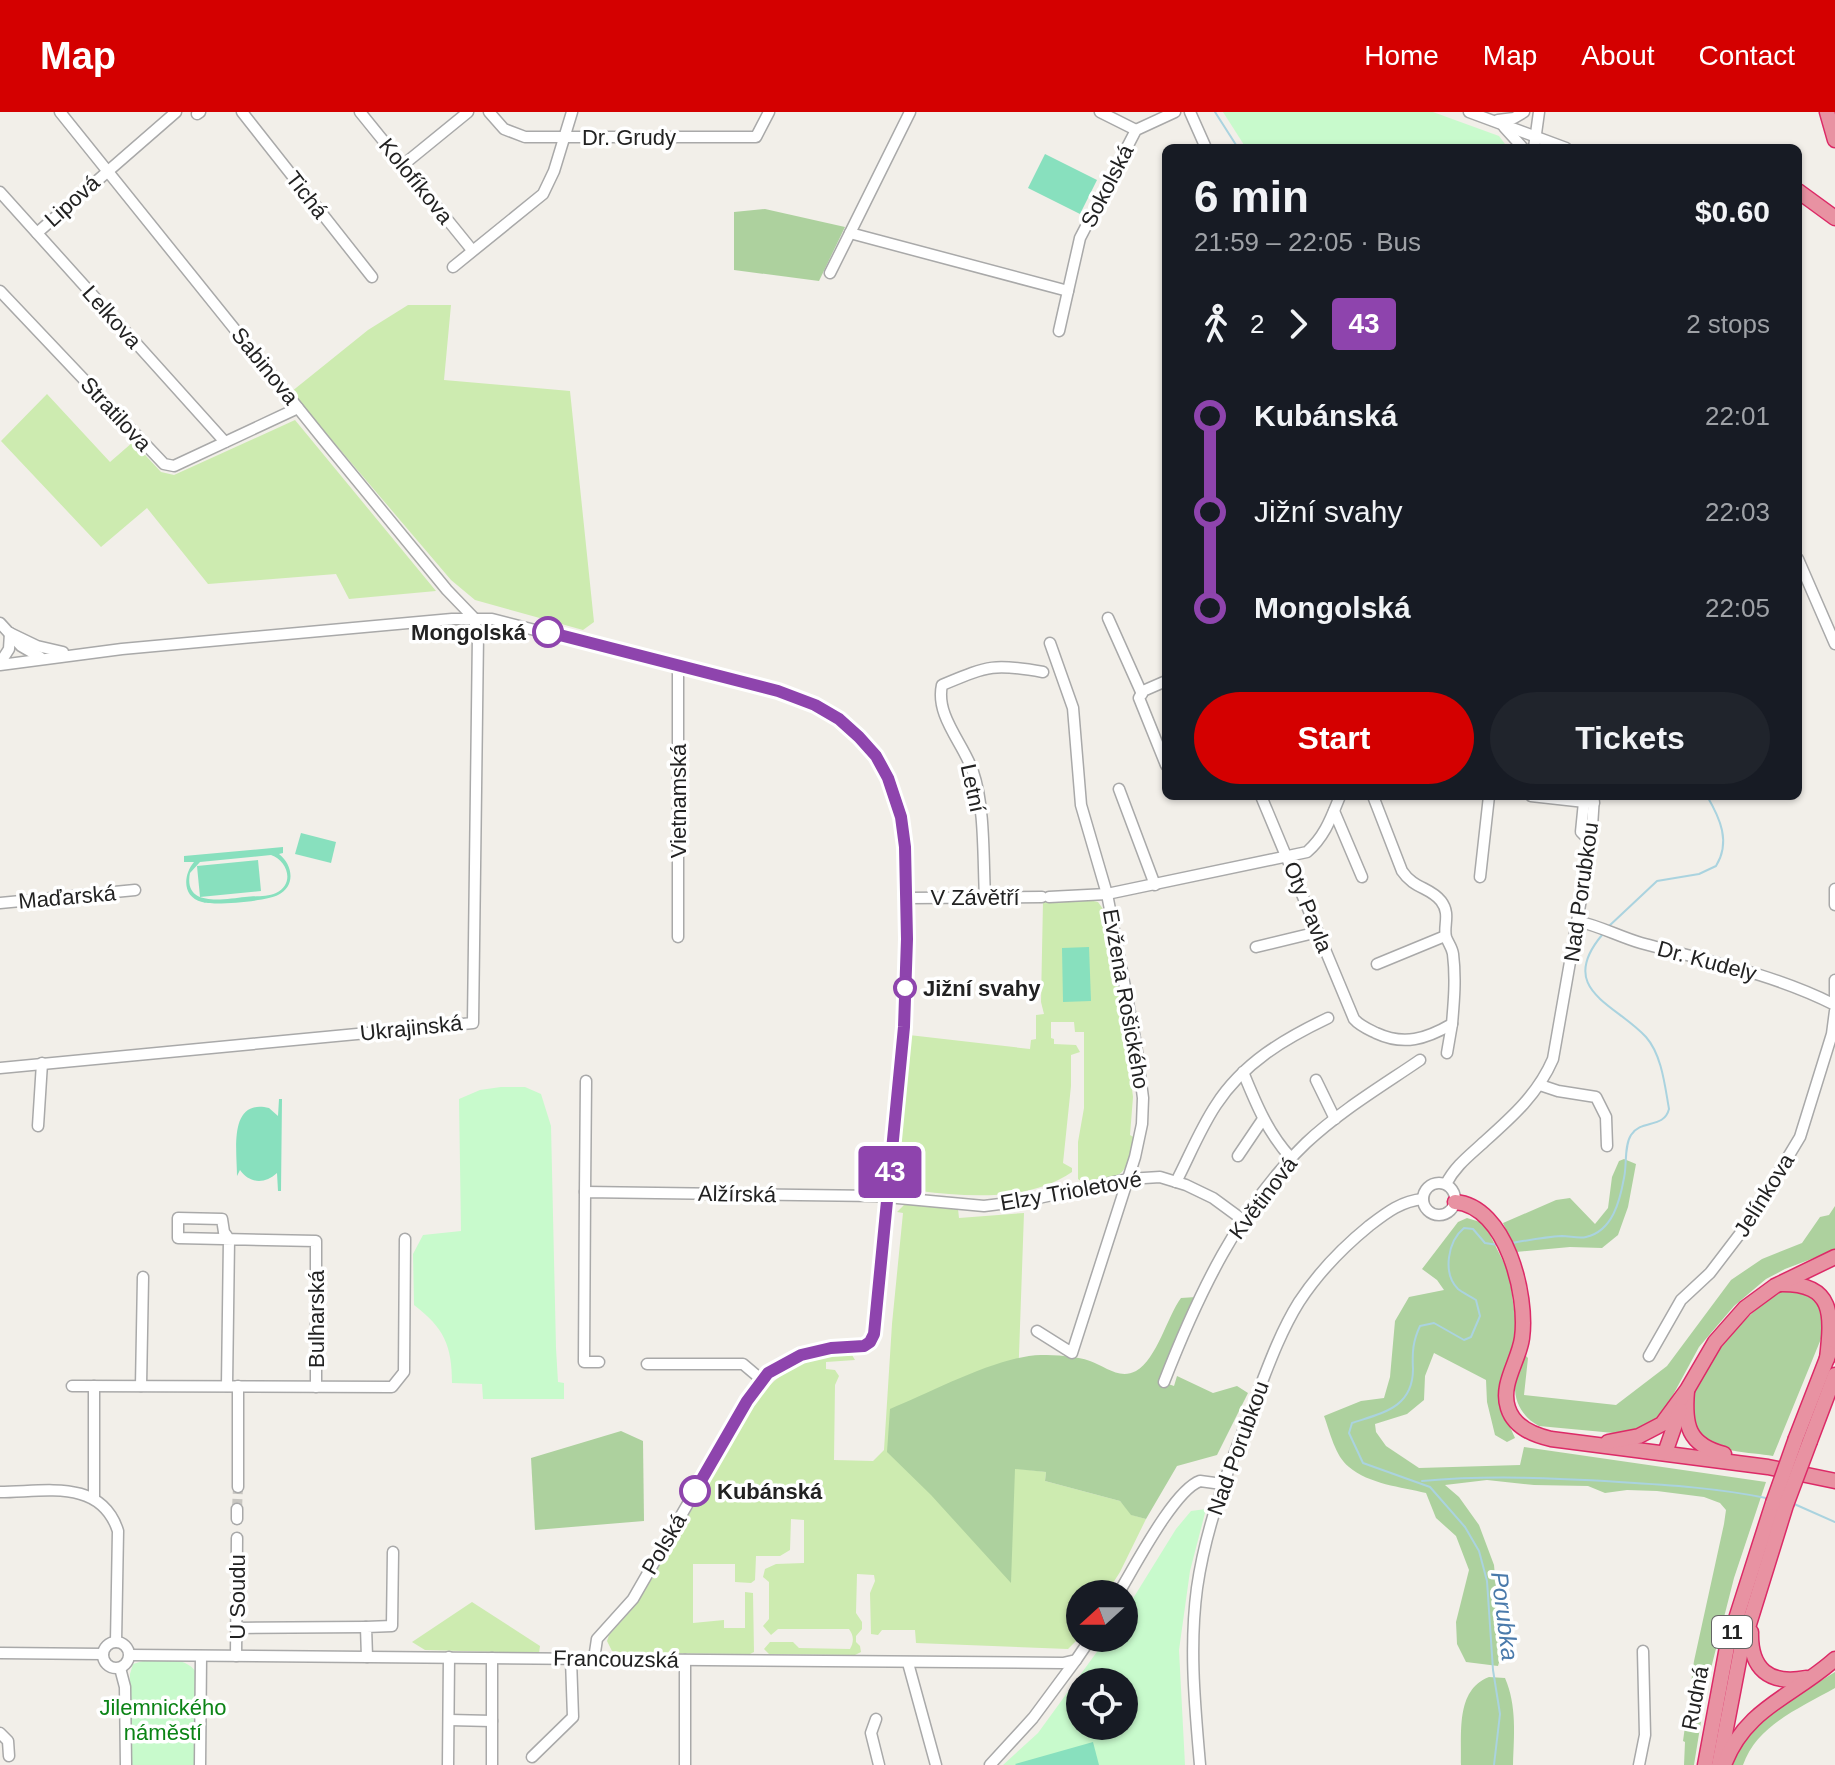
<!DOCTYPE html>
<meta charset="utf-8">
<style>
:root{--surface:#171b24;--page:#20242c;--text:#f1f3f6;--muted:#9ea1a6;--accent:#d40000}
body{margin:0;font-family:Helvetica,sans-serif;background:var(--page);color:var(--text);height:100vh;display:flex;flex-direction:column;font-size:30px;white-space:nowrap}
*{box-sizing:border-box;margin:0}
p{font-size:26px;color:var(--muted)}
.icon{flex:none;width:44px;height:44px;fill:none;stroke:currentColor;stroke-width:2;stroke-linecap:round;stroke-linejoin:round}
.map{position:relative;flex:1;overflow:hidden}
.side{position:absolute;left:1162px;top:32px;width:640px;height:656px;display:flex;flex-direction:column;background:var(--surface);border-radius:12px;box-shadow:0 2px 6px #0004}
.side>*{flex:none}
.badge{padding:0 16px;border-radius:6px;font-size:28px;line-height:52px}
.needle{width:52px;rotate:249deg}
.controls{position:absolute;left:1066px;top:1468px;display:grid;gap:16px}
.controls a{display:grid;place-items:center;width:72px;height:72px;border-radius:50%;background:var(--surface);box-shadow:0 2px 6px #0004;font-size:40px}
.map>.badge{position:absolute;translate:-50% -50%;box-shadow:0 0 0 4px #fff}
.legs{display:flex;align-items:center;gap:12px;height:88px;padding:0 32px;font-size:26px}
.legs p{margin-inline-start:auto}
.summary{display:flex;align-items:center;justify-content:space-between;height:136px;padding:0 32px}
h1{font-size:44px;font-weight:600;line-height:60px}
.primary-button{display:flex;gap:16px;margin-top:auto;padding:16px 32px}
.primary-button a{flex:1;height:92px;border-radius:48px;background:var(--accent);color:#fff;font-size:32px;font-weight:600;line-height:92px;text-align:center}
.primary-button a+a{background:var(--page);color:var(--text)}
ul{padding:0 32px;list-style:none}
li{display:flex;align-items:center;gap:28px;height:96px;font-size:30px}
li i{display:grid;place-items:center;width:12px;height:100%;margin:0 10px;background:currentColor}
li i::after{content:'';width:20px;height:20px;margin:-10px;border:6px solid;border-radius:50%;background:var(--surface)}
li p{margin-inline-start:auto}
li:first-child i{background:linear-gradient(#0000 50%,currentColor 0)}
li:last-child i{background:linear-gradient(currentColor 50%,#0000 0)}
header{display:flex;align-items:center;gap:48px;box-sizing:border-box;height:112px;padding:0 40px;background:var(--accent);color:#fff}
header strong{font-size:38px}
nav{display:flex;gap:44px;margin-inline-start:auto;font-size:28px}
.map>svg:first-child{display:block}
.grass{fill:#cdebb0}
.forest{fill:#add19e}
.park{fill:#c8facc;fill-rule:evenodd}
.pitch{fill:#88e0be;fill-rule:evenodd}
.lines{fill:none;stroke-linecap:round;stroke-linejoin:round}
.stream{stroke:#aad3df;stroke-width:2}
.minor-tunnel{stroke:#c8c6c1;stroke-width:10;stroke-dasharray:10 5;stroke-linecap:butt}
.minor-casing{stroke:#a9a9a9;stroke-width:13}
.highway-casing{stroke:#dc2a67;stroke-width:17}
.minor{stroke:#fff;stroke-width:10}
.highway{stroke:#e892a2;stroke-width:14}
.highway-bridge-casing{stroke:#dc2a67;stroke-width:17;stroke-linecap:butt}
.highway-bridge{stroke:#e892a2;stroke-width:14}
.line-1-casing{stroke:#fff;stroke-width:18}
.line-1{stroke:#8e44ad;stroke-width:12}
.stop-1-dot{fill:#fff;stroke:#8e44ad;stroke-width:4}
.labels{text-anchor:middle;dominant-baseline:central;stroke-width:7;stroke-linejoin:round;paint-order:stroke}
.shield{fill:#fff;stroke:#646464;stroke-width:2}
.shield-label{font-size:20px;font-weight:bold;fill:#222}
.street-label{font-size:22px;fill:#222;stroke:#fff}
.stop-label{font-size:22px;font-weight:bold;fill:#222;stroke:#fff;text-anchor:start}
.park-label{font-size:22px;fill:#0c8416;stroke:#fff}
.water-label{font-size:24px;font-style:italic;fill:#4a7aab;stroke:#fff}
</style>
<header>
<strong>Map</strong>
<nav><a>Home</a><a>Map</a><a>About</a><a>Contact</a></nav>
</header>
<div class="map">
<svg width="1835" height="1653" viewBox="0 0 1835 1653">
<rect width="100%" height="100%" fill="#f2efe9"/>
<g class="grass">
<polygon points="408,193 451,193 444,268 570,279 594,510 583,518 475,488 451,468 291,280 368,218"/>
<polygon points="47,282 110,350 133,330 161,360 174,363 295,308 436,479 349,487 336,462 208,472 147,396 101,435 1,329"/>
<path d="M1089,788l9,2 8,11 28,148 -5,4 4,32 -3,38 5,3c-11,41 -10,37 -50,46l-7,-5v-37l6,-34v-76h-9l-1,-10h-23v16l3,1v5l22,1 4,7 -9,3v31l-8,77 9,5v4c-42,29 -103,25 -152,19l-3,5 -12,-2 -8,-16 12,-143 121,14 1,-9 5,-1v-24l8,-1 -3,-12 2,-101z"/>
<path d="M909,1092l49,5 1,9 65,-5 -9,255 31,4 -1,9 75,20 12,14 14,4 -26,53 -14,22h-26v20l-7,1 7,3v19l-12,12 -152,-6 -1,-13h-33l-4,5 -7,-1 -1,-41 5,-12 -1,-6 -17,-1 -1,39 6,9v7l-6,7v6l4,4 1,6 -6,3 -86,-1 -5,-5 6,-7h23l6,6 51,1c4,-7 4,-13 -1,-20h-71l-7,6 -8,-9 6,-7v-37l-6,-5 2,-8 11,-5 28,-1v-43l-13,-1 -1,31 -10,6h-24l-1,24 -4,3 -16,-1v-18h-42v59l31,-3v8h21v-36l8,1 1,59 -4,2 -134,-1 -4,-2 -5,-10 2,-6 27,-30 11,-18 106,-183c26,-34 56,-49 99,-49l3,5 -29,2v7l9,1 4,6 -4,9 -1,75 39,1 11,-11 8,-126 11,-111 -6,-1 7,-7z"/>
<polygon points="472,1490 540,1534 539,1541 425,1538 412,1530"/>
</g>
<g class="forest">
<polygon points="765,97 845,115 819,169 734,158 734,100"/>
<polygon points="1624,1047 1636,1052 1628,1095 1618,1123 1602,1136 1570,1135 1516,1140 1503,1111 1556,1088 1570,1086 1595,1112 1608,1096 1612,1065 1619,1049"/>
<path d="M1835,1094v44l-50,19 -19,10 -32,27 -35,41 -32,59 -11,14 -14,8 -28,5 -75,-7c-28,-15 -30,-46 -14,-71l3,3 -4,37 92,10 51,-39 64,-86 31,-21 40,-16 18,-26 9,-2z"/>
<path d="M1467,1106l13,4 8,9 21,42 8,58 -15,78 13,29 -8,4 -12,-7 -8,-33 -1,-22 -52,-27 -9,23 -1,24 -17,14 -32,10 1,8 10,14 33,22 101,-3 4,-18 242,35 -32,96 -27,106 -13,81h-10l1,-23 -2,-1 11,-80 30,-137 2,-14 -6,-7 -16,-6 -47,-6 -30,-1 -22,3 -17,-7 -54,-1 -47,-5 -42,5 14,12 20,28 15,40 8,87 -4,14 -32,-4 -9,-18 -1,-22 13,-52 -13,-34 -20,-18 -10,-25c-25,-6 -57,-9 -77,-26 -14,-11 -19,-35 -25,-51l37,-15 23,-3 6,-21 5,-56 14,-24 35,-7 -7,-10 -15,-11 36,-47z"/>
<path d="M1783,1179h24l13,12 5,26 -52,127c-22,-4 -61,-3 -75,-23 -29,-41 50,-125 85,-142z"/>
<path d="M1196,1185l-36,84 14,5 3,-10 36,17 24,-7 11,7 -31,62 -40,11 -31,53 -15,-4 -11,-14 -75,-20 1,-9 -31,-3 -4,114 -80,-88 -44,-43 3,-43c42,-17 108,-53 151,-54 14,0 36,1 49,6 15,5 29,19 46,10 21,-12 31,-54 45,-73z"/>
<polygon points="621,1319 643,1329 644,1409 535,1418 531,1346"/>
<path d="M1835,1560v16c-35,20 -78,37 -92,77h-12l8,-21 20,-25z"/>
<path d="M1489,1565l16,1c12,28 9,57 8,87h-52c1,-31 -6,-75 28,-88z"/>
</g>
<g class="park">
<polygon points="1223,0 1433,0 1499,24 1508,36 1246,36"/>
<path d="M501,975h24l16,7 10,32 5,222 2,34 6,1v16h-81l-1,-15 -30,-1c0,-38 -8,-55 -38,-78l-1,-51 10,-19 38,-4 -2,-132 21,-9z"/>
<path d="M1206,1397l-16,62 -11,79 6,115h-182l35,-32 69,-95h17v-25l52,-84 15,-18zM1080,1570h44v44h-44z"/>
<path d="M143,1549c18,0 44,-6 54,13l-1,91h-67l1,-91 3,-10z"/>
</g>
<g class="pitch">
<polygon points="1045,42 1097,68 1080,102 1028,76"/>
<polygon points="301,721 336,730 331,751 295,742"/>
<path d="M283,735v6l-4,1c14,11 17,32 -1,41 -10,6 -65,11 -76,7 -20,-5 -19,-27 -8,-40h-10v-6zM271,743c17,6 24,29 5,38 -9,4 -22,3 -31,4 -21,2 -62,11 -55,-24l10,-11z"/>
<polygon points="258,748 261,779 200,785 197,754"/>
<polygon points="1089,835 1091,889 1063,890 1062,836"/>
<path d="M279,987h3l-1,92h-3l-1,-18c-12,11 -27,11 -37,-3l-3,6c0,-25 -9,-78 32,-68l9,8z"/>
<polygon points="1093,1630 1099,1653 1016,1653 1015,1652"/>
</g>
<g class="lines">
<g class="stream">
<polyline points="1215,0 1238,36"/>
<path d="M1608,815l49,-46 42,-7 17,-8c15,-24 4,-48 -9,-70"/>
<path d="M1512,1131c17,-3 33,-6 50,-7 8,0 17,3 24,1 27,-6 34,-37 38,-59 3,-13 0,-32 7,-43 10,-16 33,-6 38,-26 -4,-22 -7,-54 -23,-72 -30,-33 -90,-47 -44,-102"/>
<path d="M1422,1369c67,-6 131,-3 197,1 50,3 98,6 147,16"/>
<polyline points="1792,1391 1835,1410"/>
<path d="M1494,1653l6,-51 -7,-44 -6,-89 -8,-30 -14,-24 -35,-40 -67,-24 -14,-30 3,-10c30,-10 61,-15 61,-54 -1,-17 0,-28 7,-43l14,-3 30,17 7,-3 9,-21 -4,-16c-6,-4 -13,-7 -18,-11 -16,-16 -10,-48 6,-61l9,1 12,14 13,2"/>
</g>
<polyline class="minor-tunnel" points="237,1397 238,1375"/>
<defs>
<g id="minor">
<polyline points="242,0 372,165"/>
<polyline points="360,0 472,138"/>
<polyline points="489,0 504,17 525,25 756,25 769,0"/>
<polyline points="910,0 850,121 1068,179 1080,126 1136,18 1175,0"/>
<polyline points="1100,0 1136,18"/>
<polyline points="1190,0 1206,36"/>
<polyline points="1469,0 1566,36"/>
<polyline points="197,2 200,0"/>
<polyline points="1498,8 1514,6 1524,0"/>
<polyline points="1504,15 1523,36"/>
<polyline points="1534,36 1539,0"/>
<polyline points="403,53 468,0"/>
<polyline points="0,80 225,330"/>
<polyline points="37,121 176,0"/>
<polyline points="453,155 543,82 554,59 572,0"/>
<polyline points="830,161 850,121"/>
<polyline points="0,179 164,352 174,354 298,296"/>
<polyline points="1059,219 1068,179"/>
<polyline points="1798,447 1835,532"/>
<polyline points="1108,506 1142,582"/>
<polyline points="0,511 21,534 40,545"/>
<polyline points="10,521 37,534 63,540"/>
<polyline points="0,551 9,537 10,521"/>
<polyline points="0,553 122,537 452,507 492,507 792,584 839,607 867,634 882,655 897,691 903,718 907,751 907,802 904,915 874,1222 870,1230 864,1234 816,1239 783,1251 768,1261 747,1289 633,1487 597,1527 594,1547"/>
<polyline points="1166,569 1143,579 1139,586 1166,653"/>
<polyline points="1119,677 1155,773"/>
<path d="M1261,684l93,223c6,7 14,10 22,14 28,13 50,6 76,-9 2,-23 4,-46 1,-70 -1,-7 -5,-11 -7,-17 -3,-11 5,-23 -5,-36 -11,-14 -27,-12 -39,-30l-29,-75"/>
<polyline points="1531,684 1594,691"/>
<polyline points="1584,690 1581,720 1591,730"/>
<polyline points="1334,699 1362,765"/>
<polyline points="1480,765 1489,684"/>
<polyline points="1835,777 1835,793"/>
<path d="M985,785c-2,-37 0,-91 -12,-125 -9,-28 -38,-56 -31,-87 46,-19 51,-22 101,-13"/>
<path d="M1049,785l58,-3 200,-42c18,-16 24,-34 33,-56"/>
<polyline points="907,786 1042,785"/>
<polyline points="0,791 135,778"/>
<path d="M1577,809c23,5 43,16 64,22 66,18 133,31 194,62"/>
<polyline points="678,825 678,553"/>
<polyline points="1256,835 1318,820"/>
<polyline points="1377,852 1445,824"/>
<polyline points="1835,868 1835,890"/>
<polyline points="1447,941 1452,912"/>
<polyline points="0,956 473,911 478,522 473,505 447,478 323,327 60,0"/>
<path d="M1243,960c13,32 25,61 48,86"/>
<polyline points="1316,968 1335,1007"/>
<polyline points="1540,973 1558,979 1596,985 1606,1005 1607,1034"/>
<polyline points="38,1014 42,951"/>
<polyline points="1238,1044 1263,1007"/>
<path d="M1176,1070c13,-25 24,-53 40,-77 27,-42 68,-66 112,-87"/>
<circle cx="1439" cy="1087" r="16"/>
<path d="M1446,1072c9,-18 24,-29 38,-42 28,-25 54,-48 69,-83l38,-217 3,-46"/>
<polyline points="585,1080 586,969"/>
<polyline points="1037,1219 1072,1241 1135,1045 1142,1012 1143,986 1136,932 1107,782 1081,693 1073,596 1050,531"/>
<polyline points="1649,1244 1681,1188 1710,1161 1749,1110 1800,1025 1832,922 1835,899"/>
<polyline points="599,1250 584,1250 585,1080 876,1084 984,1094 1024,1089 1128,1067 1160,1065 1186,1073 1213,1086 1243,1108"/>
<polyline points="647,1252 743,1252 762,1268"/>
<path d="M1164,1270c33,-85 75,-175 142,-239 34,-32 76,-57 114,-83"/>
<polyline points="72,1274 392,1275 404,1260 405,1127"/>
<polyline points="94,1274 94,1385"/>
<polyline points="141,1274 143,1165"/>
<polyline points="227,1274 229,1127 224,1120 222,1107 178,1106 178,1126 316,1129 316,1275"/>
<polyline points="238,1375 238,1274"/>
<path d="M0,1380c45,0 101,-14 118,39l-2,111"/>
<polyline points="237,1407 237,1397"/>
<path d="M1118,1482c16,-26 56,-104 82,-113l22,3"/>
<polyline points="236,1516 366,1515"/>
<circle cx="116" cy="1543" r="13"/>
<polyline points="0,1541 103,1542"/>
<polyline points="130,1543 1063,1551 1076,1548 1091,1526"/>
<polyline points="236,1544 237,1426"/>
<polyline points="367,1545 366,1515 392,1514 393,1440"/>
<polyline points="908,1551 936,1653"/>
<polyline points="120,1556 125,1575 126,1653"/>
<polyline points="876,1607 871,1621 879,1653"/>
<polyline points="449,1608 492,1609"/>
<polyline points="0,1621 8,1629 9,1644"/>
<polyline points="532,1645 573,1605 571,1547"/>
<polyline points="200,1653 201,1544"/>
<polyline points="448,1653 449,1545"/>
<polyline points="492,1653 492,1546"/>
<polyline points="685,1653 685,1548"/>
<polyline points="990,1653 1033,1606 1076,1548"/>
<path d="M1200,1653c-5,-59 -11,-117 -3,-177 9,-63 32,-121 55,-180 14,-36 27,-74 47,-106 19,-29 43,-54 70,-76 17,-13 32,-25 54,-27"/>
<polyline points="1639,1653 1645,1623 1643,1539"/>
</g>
<g id="highway">
<polyline points="1827,0 1835,28"/>
<polyline points="1798,79 1835,106"/>
<path d="M1455,1090c51,4 73,93 67,136 -3,23 -22,46 -14,70 6,19 25,27 43,31l217,28 67,14"/>
<path d="M1780,1172c55,-1 52,31 47,75"/>
<path d="M1687,1279c-3,34 1,54 37,63"/>
<polyline points="1796,1326 1829,1241"/>
<polyline points="1810,1329 1835,1263"/>
<polyline points="1608,1330 1639,1324 1662,1312 1687,1278 1715,1230 1745,1196 1775,1174 1835,1145"/>
<polyline points="1665,1341 1680,1298"/>
<path d="M1751,1520c-1,37 18,53 55,46"/>
<polyline points="1705,1653 1727,1535 1773,1391"/>
<polyline points="1719,1653 1741,1538 1786,1393"/>
<path d="M1724,1653c21,-57 70,-69 111,-106"/>
</g>
</defs>
<use href="#minor" class="minor-casing"/>
<use href="#highway" class="highway-casing"/>
<use href="#minor" class="minor"/>
<use href="#highway" class="highway"/>
<defs>
<g id="highway-bridge">
<polyline points="1773,1391 1796,1326"/>
<polyline points="1786,1393 1810,1329"/>
</g>
</defs>
<use href="#highway-bridge" class="highway-bridge-casing"/>
<use href="#highway-bridge" class="highway-bridge"/>
</g>
<g class="lines">
<defs>
<polyline id="line-1" points="548,520 778,579 815,593 839,607 859,625 876,644 888,666 901,705 905,735 907,827 904,915 874,1222 870,1230 864,1234 831,1236 801,1243 768,1261 747,1289 695,1379"/>
</defs>
<use href="#line-1" class="line-1-casing"/>
<use href="#line-1" class="line-1"/>
</g>
<g class="stop-1-dot">
<circle cx="548" cy="520" r="14"/>
<circle cx="905" cy="876" r="10"/>
<circle cx="695" cy="1379" r="14"/>
</g>
<g class="labels">
<rect class="shield" x="1712" y="1504" width="40" height="32" rx="6"/>
<g class="shield-label">
<text x="1732" y="1520">11</text>
</g>
<g class="street-label">
<text x="629" y="25">Dr. Grudy</text>
<text transform="translate(416 69) rotate(51)">Kolofíkova</text>
<text transform="translate(1107 74) rotate(-63)">Sokolská</text>
<text transform="translate(307 83) rotate(52)">Tichá</text>
<text transform="translate(72 89) rotate(-42)">Lipová</text>
<text transform="translate(112 205) rotate(48)">Lelkova</text>
<text transform="translate(265 254) rotate(51)">Sabinova</text>
<text transform="translate(116 302) rotate(47)">Stratilova</text>
<text transform="translate(973 676) rotate(78)">Letní</text>
<text transform="translate(678 689) rotate(-90)">Vietnamská</text>
<text transform="translate(1581 780) rotate(-82)">Nad Porubkou</text>
<text transform="translate(67 785) rotate(-5)">Maďarská</text>
<text x="975" y="785">V Závětří</text>
<text transform="translate(1308 795) rotate(68)">Oty Pavla</text>
<text transform="translate(1707 849) rotate(15)">Dr. Kudely</text>
<text transform="translate(1126 887) rotate(80)">Evžena Rošického</text>
<text transform="translate(411 916) rotate(-6)">Ukrajinská</text>
<text transform="translate(1071 1079) rotate(-10)">Elzy Trioletové</text>
<text transform="translate(737 1082) rotate(1)">Alžírská</text>
<text transform="translate(1764 1083) rotate(-58)">Jelínkova</text>
<text transform="translate(1263 1086) rotate(-53)">Květinová</text>
<text transform="translate(316 1207) rotate(-90)">Bulharská</text>
<text transform="translate(1238 1336) rotate(-70)">Nad Porubkou</text>
<text transform="translate(664 1432) rotate(-60)">Polská</text>
<text transform="translate(237 1485) rotate(-90)">U Soudu</text>
<text transform="translate(616 1547) rotate(1)">Francouzská</text>
<text transform="translate(1695 1586) rotate(-79)">Rudná</text>
</g>
<g class="stop-label">
<text x="526" y="520" text-anchor="end">Mongolská</text>
<text x="923" y="876">Jižní svahy</text>
<text x="717" y="1379">Kubánská</text>
</g>
<g class="park-label">
<text x="163" y="1595">Jilemnického<tspan x="163" dy="25">náměstí</tspan></text>
</g>
<g class="water-label">
<text transform="translate(1505 1504) rotate(83)">Porubka</text>
</g>
</g>
</svg>
<div class="controls">
<a><svg class="needle" viewBox="-14 -14 28 28"><path d="M0-13l5 13h-10z" fill="#e53935"/><path d="M0 13l5-13h-10z" fill="#9ea1a6"/></svg></a>
<a><svg class="icon" aria-label="locate" viewBox="0 0 24 24"><circle cx="12" cy="12" r="6"/><path d="M12 2v4M12 18v4M2 12h4M18 12h4"/></svg></a>
</div>
<b class="badge" style="left:890px;top:1060px;background:#8e44ad;color:#fff">43</b>
<section class="side">
<div class="summary"><div><h1>6 min</h1><p>21:59 – 22:05 · Bus</p></div><b>$0.60</b></div>
<div class="legs"><svg class="icon" aria-label="walk" viewBox="0 0 24 24"><circle cx="13" cy="4" r="2"/><path d="M13 8l-2 6 4 7M11 14l-3 7M7 12l3-4h3l4 4"/></svg>2<svg class="icon" aria-label="forward" viewBox="0 0 24 24"><path d="M9 5l7 7-7 7"/></svg><b class="badge" style="background:#8e44ad;color:#fff">43</b><p>2 stops</p></div>
<ul>
<li><i style="color:#8e44ad"></i><b>Kubánská</b><p>22:01</p></li>
<li><i style="color:#8e44ad"></i><span>Jižní svahy</span><p>22:03</p></li>
<li><i style="color:#8e44ad"></i><b>Mongolská</b><p>22:05</p></li>
</ul>
<div class="primary-button"><a>Start</a><a>Tickets</a></div>
</section>
</div>
